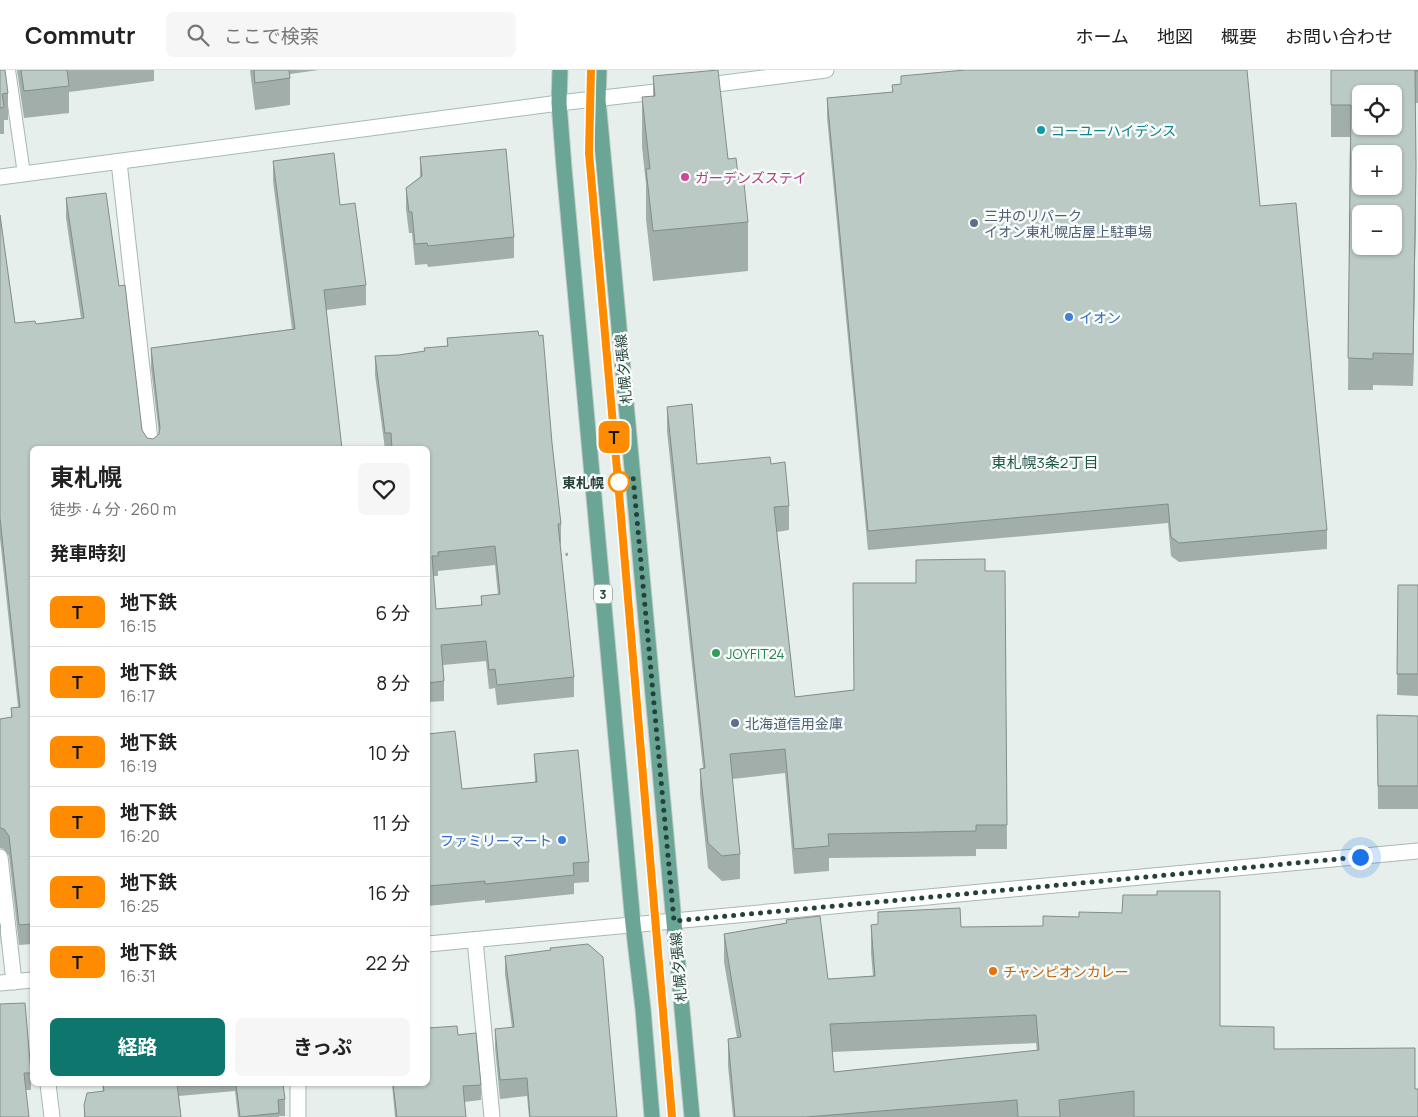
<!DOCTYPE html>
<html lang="ja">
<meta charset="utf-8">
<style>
:root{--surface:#fff;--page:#f6f6f6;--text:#222;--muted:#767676;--line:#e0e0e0;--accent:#0f766e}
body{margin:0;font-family:Manrope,"Noto Sans JP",sans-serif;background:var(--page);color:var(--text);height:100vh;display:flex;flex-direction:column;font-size:19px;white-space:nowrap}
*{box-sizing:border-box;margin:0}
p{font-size:16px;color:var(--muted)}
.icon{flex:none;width:28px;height:28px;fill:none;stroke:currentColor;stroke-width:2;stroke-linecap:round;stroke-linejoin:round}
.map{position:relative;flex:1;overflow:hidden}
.drawer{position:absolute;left:30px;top:376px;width:400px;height:640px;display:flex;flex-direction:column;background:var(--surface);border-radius:8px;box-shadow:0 1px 4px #0004}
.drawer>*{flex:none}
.badge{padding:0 10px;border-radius:8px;font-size:18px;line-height:32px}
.fabs{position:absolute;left:1352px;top:15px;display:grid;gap:10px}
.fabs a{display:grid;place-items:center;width:50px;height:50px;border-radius:8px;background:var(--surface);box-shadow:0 1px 4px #0004;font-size:25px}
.you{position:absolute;width:25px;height:25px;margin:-12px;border:4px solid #fff;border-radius:50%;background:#1a73e8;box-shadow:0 0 0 8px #1a73e833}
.map>.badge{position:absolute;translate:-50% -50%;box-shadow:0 0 0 2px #fff}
h2{padding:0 20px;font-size:19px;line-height:45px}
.round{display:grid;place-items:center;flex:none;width:52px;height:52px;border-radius:8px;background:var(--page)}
.overview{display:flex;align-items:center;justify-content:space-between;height:85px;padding:0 20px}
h1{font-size:24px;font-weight:700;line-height:38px}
.cta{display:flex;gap:10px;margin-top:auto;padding:10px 20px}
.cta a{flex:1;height:58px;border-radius:8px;background:var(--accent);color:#fff;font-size:20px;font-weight:700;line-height:58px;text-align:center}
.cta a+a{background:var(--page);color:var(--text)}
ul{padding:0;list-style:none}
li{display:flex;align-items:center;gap:15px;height:70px;padding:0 20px;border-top:1px solid var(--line)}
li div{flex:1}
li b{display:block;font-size:19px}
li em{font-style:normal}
li .badge{min-width:55px;font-weight:700;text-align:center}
header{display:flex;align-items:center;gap:30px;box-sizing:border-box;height:70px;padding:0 25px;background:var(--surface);border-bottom:1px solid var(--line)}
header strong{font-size:24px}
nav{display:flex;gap:28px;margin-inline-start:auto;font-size:18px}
.search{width:350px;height:45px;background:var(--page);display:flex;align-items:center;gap:12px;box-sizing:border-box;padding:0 18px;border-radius:8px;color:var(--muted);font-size:19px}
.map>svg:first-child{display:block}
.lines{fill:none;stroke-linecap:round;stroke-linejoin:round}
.lane-casing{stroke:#a8b8b2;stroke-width:14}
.street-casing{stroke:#a8b8b2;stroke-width:17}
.secondary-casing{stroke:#a4bbb3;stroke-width:17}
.primary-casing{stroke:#c2cac8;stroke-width:17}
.path{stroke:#86b3a5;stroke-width:3;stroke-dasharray:2.5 4;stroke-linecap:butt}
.lane{stroke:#fff;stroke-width:12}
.street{stroke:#fff;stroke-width:15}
.secondary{stroke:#fff;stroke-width:15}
.primary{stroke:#6aa596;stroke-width:15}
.wall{fill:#a1aea9;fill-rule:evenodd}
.shaded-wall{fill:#838d89}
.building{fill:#bbcac4;stroke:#838d89;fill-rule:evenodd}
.line-casing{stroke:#fff;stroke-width:11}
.line{stroke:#ff8c00;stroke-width:8}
.walk{stroke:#24423a;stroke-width:5;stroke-dasharray:0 9}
.culture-dot{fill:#0f9aa8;stroke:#f7fbf9;stroke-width:2}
.hotel-dot{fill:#d1479c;stroke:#f7fbf9;stroke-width:2}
.service-dot{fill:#5c6f8a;stroke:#f7fbf9;stroke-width:2}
.shop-dot{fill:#3f7fe0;stroke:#f7fbf9;stroke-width:2}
.stop-dot{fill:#fff;stroke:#ff8c00;stroke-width:2.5}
.leisure-dot{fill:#2e9e5b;stroke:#f7fbf9;stroke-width:2}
.food-dot{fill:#e8710a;stroke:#f7fbf9;stroke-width:2}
.labels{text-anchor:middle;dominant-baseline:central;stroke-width:5;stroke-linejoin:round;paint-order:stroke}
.shield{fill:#f7fbf9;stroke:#637a73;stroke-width:1}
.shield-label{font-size:12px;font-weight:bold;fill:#24423a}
.culture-label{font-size:14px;fill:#0d838f;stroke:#f7fbf9;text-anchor:start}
.hotel-label{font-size:14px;fill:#b23c85;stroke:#f7fbf9;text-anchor:start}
.service-label{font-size:14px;fill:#4e5e75;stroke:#f7fbf9;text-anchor:start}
.shop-label{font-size:14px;fill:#366cbe;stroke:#f7fbf9;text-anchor:start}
.street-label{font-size:14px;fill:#24423a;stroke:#f7fbf9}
.stop-label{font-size:14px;font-weight:bold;fill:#24423a;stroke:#f7fbf9;text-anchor:end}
.leisure-label{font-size:14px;fill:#27864d;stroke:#f7fbf9;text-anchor:start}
.food-label{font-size:14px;fill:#c56008;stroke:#f7fbf9;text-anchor:start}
.neighbourhood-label{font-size:15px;fill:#1f5548;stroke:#f7fbf9}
</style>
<header>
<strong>Commutr</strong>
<div class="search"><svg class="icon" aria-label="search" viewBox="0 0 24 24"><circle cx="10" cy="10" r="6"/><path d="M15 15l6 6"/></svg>ここで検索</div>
<nav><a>ホーム</a><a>地図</a><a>概要</a><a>お問い合わせ</a></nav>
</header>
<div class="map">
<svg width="1418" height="1047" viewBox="0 0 1418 1047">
<rect width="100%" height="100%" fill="#e6efeb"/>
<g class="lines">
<defs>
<polyline id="lane" points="9,0 24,104"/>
<g id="street">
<polyline points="119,92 151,379"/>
<polyline points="0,787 14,912"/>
<polyline points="475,870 492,1047"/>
<polyline points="428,874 1418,781"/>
<polyline points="0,913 32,910"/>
<polyline points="48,1014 52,1047"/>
<polyline points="298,1014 298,1047"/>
</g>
<g id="secondary">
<polyline points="701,16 826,0"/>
<polyline points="0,107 559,33 673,20"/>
</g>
<g id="primary">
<polyline points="560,0 559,33 564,98 633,854 643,939 652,1047"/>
<polyline points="599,0 598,30 692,1047"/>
</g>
</defs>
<use href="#lane" class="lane-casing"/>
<use href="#street" class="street-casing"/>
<use href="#secondary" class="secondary-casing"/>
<use href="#primary" class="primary-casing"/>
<polyline class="path" points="559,485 570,484"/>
<use href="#lane" class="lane"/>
<use href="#street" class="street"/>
<use href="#secondary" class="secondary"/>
<use href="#primary" class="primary"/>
</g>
<g class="wall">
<polygon points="0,0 8,23 8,50 4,50 4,64 0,64"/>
<polygon points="17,0 154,0 154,11 69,22 69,43 24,48"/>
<polygon points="250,0 319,0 290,4 290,35 255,40"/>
<polygon points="1331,0 1418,0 1418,33 1415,33 1416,129 1413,316 1373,315 1373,320 1348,320 1350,67 1331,67"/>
<polygon points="653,6 728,89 739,114 748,152 748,201 653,211 646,149 646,114 642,77 642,27 653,27"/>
<polygon points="901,6 1260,136 1327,460 1327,479 1179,492 1171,486 1168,453 868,480 827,47 827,28 892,22 892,15 901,14"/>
<polygon points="420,87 514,167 514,188 428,197 427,194 415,195 412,163 409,163 406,139 406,118 420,107"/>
<polygon points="273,91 340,135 366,215 366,235 326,240 342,379 32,379 32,874 19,875 9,786 4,779 0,778 0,649 11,647 11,638 18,637 0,468 0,145 15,253 36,254 81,248 66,148 66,128 119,216 142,360 147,368 153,369 159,364 151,298 151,278 292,259 273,111"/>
<path d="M447,268l105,105 9,81v20h-1l14,133v20l-77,8 -2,-17 -6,1 -3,-28 -43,4 1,16v20l-16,1v-253h-43l-10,-74v-19l24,-1 25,-4 23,-5zM495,495l3,30 -17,1v9l-45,4 -3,-33h5v-5z"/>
<polygon points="667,337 697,394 771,394 789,436 789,460 777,462 795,627 853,620 916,513 916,490 985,501 1005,501 1007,779 976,779 976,786 829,788 829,801 794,804 785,703 732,709 740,784 740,809 722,811 708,798 700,723 700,699 703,698 667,361"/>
<polygon points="1398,515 1418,515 1418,626 1397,625"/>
<polygon points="1377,645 1418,646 1418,739 1378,739"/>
<polygon points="428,664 462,719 535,712 534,684 589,792 589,812 574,813 574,824 485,833 485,830 428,836"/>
<path d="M878,842l83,15 259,99 54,23 141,40 3,28h-685l-5,-51v-27l9,-1 -13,-76v-28l62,-11v-3l42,59 45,-3 -2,-23v-28l7,-1zM1036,973l1,8 -203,21 -2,-20z"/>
<polygon points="0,852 1,856 0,876"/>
<polygon points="505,886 617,1047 529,1047 527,1026 500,1029 495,978 495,959 512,958 505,904"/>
<polygon points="0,934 31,1003 31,1020 26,1020"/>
<polygon points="458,965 481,1015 481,1030 464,1032 466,1047 395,1047 392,1014 428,1014"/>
<polygon points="102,1014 283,1014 285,1029 285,1046 279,1046 279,1047 238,1047 235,1021 179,1026 181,1047 84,1047 84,1035 103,1021"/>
</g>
<polygon class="shaded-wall" points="1416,97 1416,129 1413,316 1413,284"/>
<g class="building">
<polygon points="0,0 5,0 8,23 2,24 4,37 0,38"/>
<polygon points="21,0 67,0 69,16 24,21"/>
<polygon points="254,0 289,0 290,8 255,13"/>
<polygon points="718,0 728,89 736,88 739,114 744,113 748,152 653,161 646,99 650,99 642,27 655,26 653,6"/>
<polygon points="965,0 1247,0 1260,136 1296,133 1327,460 1179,473 1171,467 1168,434 868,461 827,28 893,22 892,15 901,14 901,6"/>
<path d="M1331,0h87v1h-3l1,96 -3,187 -40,-1v6l-25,-1 3,-253h-20zM1361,24h33v32h-33zM1361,84h33v32h-33zM1361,144h33v32h-33z"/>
<polygon points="506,79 514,167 428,176 427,173 415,174 412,142 409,142 406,118 422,106 420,87"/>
<polygon points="334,83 340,135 355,133 366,215 324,220 342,379 32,379 32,854 19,855 9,766 4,759 0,758 0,649 12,647 11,638 20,637 0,448 0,145 15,253 35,251 36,254 84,248 66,128 106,123 119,216 125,215 142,360 147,368 153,369 159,364 160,358 151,278 295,259 273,91"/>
<path d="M538,261l1,5 4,-1 9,108 9,81h-3l16,153 -77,8 -2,-16 -6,1 -3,-29 -45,4 3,36 -16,2v-234h-36l-1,-16h-6l-10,-77 24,-1 26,-4 -1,-3 24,-2 -1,-8zM495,476l5,48 -19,2 1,9 -46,4 -4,-53h6v-4z"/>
<polygon points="692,334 697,394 770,387 771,394 785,392 789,436 774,437 795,627 854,620 853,513 916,513 916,490 985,489 985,501 1005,501 1007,755 976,755 976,761 828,764 829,776 794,779 785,679 730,684 740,784 722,786 708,773 700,699 705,698 667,337"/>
<polygon points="1398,515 1418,515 1418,604 1397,604"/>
<polygon points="1377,645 1418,646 1418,716 1378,716"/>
<polygon points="455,661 462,719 537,712 534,684 578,680 589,792 573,793 574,805 485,814 485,811 428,816 428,664"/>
<path d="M1157,821h63v135l54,1v22l141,-1v41h3v28h-284v-26l-75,9 1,17h-42l-1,-17 -211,17h-71l-7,-78 13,-2 -17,-103 63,-11 -1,-3 34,-4 8,63 47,-3 -4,-51 7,-1v-12l82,-4 1,19 82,-1v-10l36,1v-5l43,1 1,-18h34zM1036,945l3,35 -205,22 -4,-48z"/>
<polygon points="588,874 603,887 617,1047 530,1047 527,1008 500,1010 495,959 514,957 505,886 551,880 550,878"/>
<polygon points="25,933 31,1003 24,1003 29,1047 0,1047 0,934"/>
<polygon points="457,956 458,965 476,963 481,1015 463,1016 466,1047 397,1047 393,1014 428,1014 428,958"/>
<polygon points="103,1014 177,1014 181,1047 85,1047 84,1035 87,1023 104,1021"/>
<polygon points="236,1014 283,1014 285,1029 278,1030 279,1043 240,1047"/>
</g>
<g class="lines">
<defs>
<polyline id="line" points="591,0 589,83 618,411 672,1047"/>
</defs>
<use href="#line" class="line-casing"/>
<use href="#line" class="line"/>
<polyline class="walk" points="619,412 633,406 674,851 1360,787"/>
</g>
<circle class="culture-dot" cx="1041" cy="60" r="5"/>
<circle class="hotel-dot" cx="685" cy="107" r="5"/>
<g class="service-dot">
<circle cx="974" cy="153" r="5"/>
<circle cx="735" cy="653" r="5"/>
</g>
<g class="shop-dot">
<circle cx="1069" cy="247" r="5"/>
<circle cx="562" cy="770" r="5"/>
</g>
<circle class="stop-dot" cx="619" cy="412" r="10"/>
<circle class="leisure-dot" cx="716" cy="583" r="5"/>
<circle class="food-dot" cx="993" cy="901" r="5"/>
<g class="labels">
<rect class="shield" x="594" y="514.5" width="18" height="19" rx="4"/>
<g class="shield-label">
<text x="603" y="524">3</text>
</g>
<g class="culture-label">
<text x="1051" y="60">コーユーハイデンス</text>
</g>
<g class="hotel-label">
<text x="695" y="107">ガーデンズステイ</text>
</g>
<g class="service-label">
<text x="984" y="145">三井のリパーク<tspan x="984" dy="16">イオン東札幌店屋上駐車場</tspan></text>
<text x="745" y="653">北海道信用金庫</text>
</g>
<g class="shop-label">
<text x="1079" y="247">イオン</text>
<text x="552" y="770" text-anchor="end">ファミリーマート</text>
</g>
<g class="street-label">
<text transform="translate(623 299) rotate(-95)">札幌夕張線</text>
<text transform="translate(678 897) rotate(-95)">札幌夕張線</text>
</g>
<g class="stop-label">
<text x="604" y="412">東札幌</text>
</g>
<g class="leisure-label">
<text x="726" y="583">JOYFIT24</text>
</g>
<g class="food-label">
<text x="1003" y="901">チャンピオンカレー</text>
</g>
<g class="neighbourhood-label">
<text x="1045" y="392">東札幌3条2丁目</text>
</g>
</g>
</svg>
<div class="fabs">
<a><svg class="icon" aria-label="locate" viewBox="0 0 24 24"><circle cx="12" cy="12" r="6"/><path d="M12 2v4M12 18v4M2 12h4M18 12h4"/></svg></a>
<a>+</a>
<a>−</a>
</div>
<div class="you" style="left:1360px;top:787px"></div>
<b class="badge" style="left:614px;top:367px;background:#ff8c00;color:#111">T</b>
<section class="drawer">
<div class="overview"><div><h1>東札幌</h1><p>徒歩 · 4 分 · 260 m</p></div><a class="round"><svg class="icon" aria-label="heart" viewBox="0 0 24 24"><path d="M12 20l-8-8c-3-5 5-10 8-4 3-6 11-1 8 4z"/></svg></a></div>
<h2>発車時刻</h2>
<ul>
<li><span class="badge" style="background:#ff8c00;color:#111">T</span><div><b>地下鉄</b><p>16:15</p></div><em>6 分</em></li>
<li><span class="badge" style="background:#ff8c00;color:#111">T</span><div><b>地下鉄</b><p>16:17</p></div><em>8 分</em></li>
<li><span class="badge" style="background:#ff8c00;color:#111">T</span><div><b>地下鉄</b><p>16:19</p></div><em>10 分</em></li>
<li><span class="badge" style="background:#ff8c00;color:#111">T</span><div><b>地下鉄</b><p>16:20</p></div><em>11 分</em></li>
<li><span class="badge" style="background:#ff8c00;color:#111">T</span><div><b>地下鉄</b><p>16:25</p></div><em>16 分</em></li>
<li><span class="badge" style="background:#ff8c00;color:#111">T</span><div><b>地下鉄</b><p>16:31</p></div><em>22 分</em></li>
</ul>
<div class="cta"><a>経路</a><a>きっぷ</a></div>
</section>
</div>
